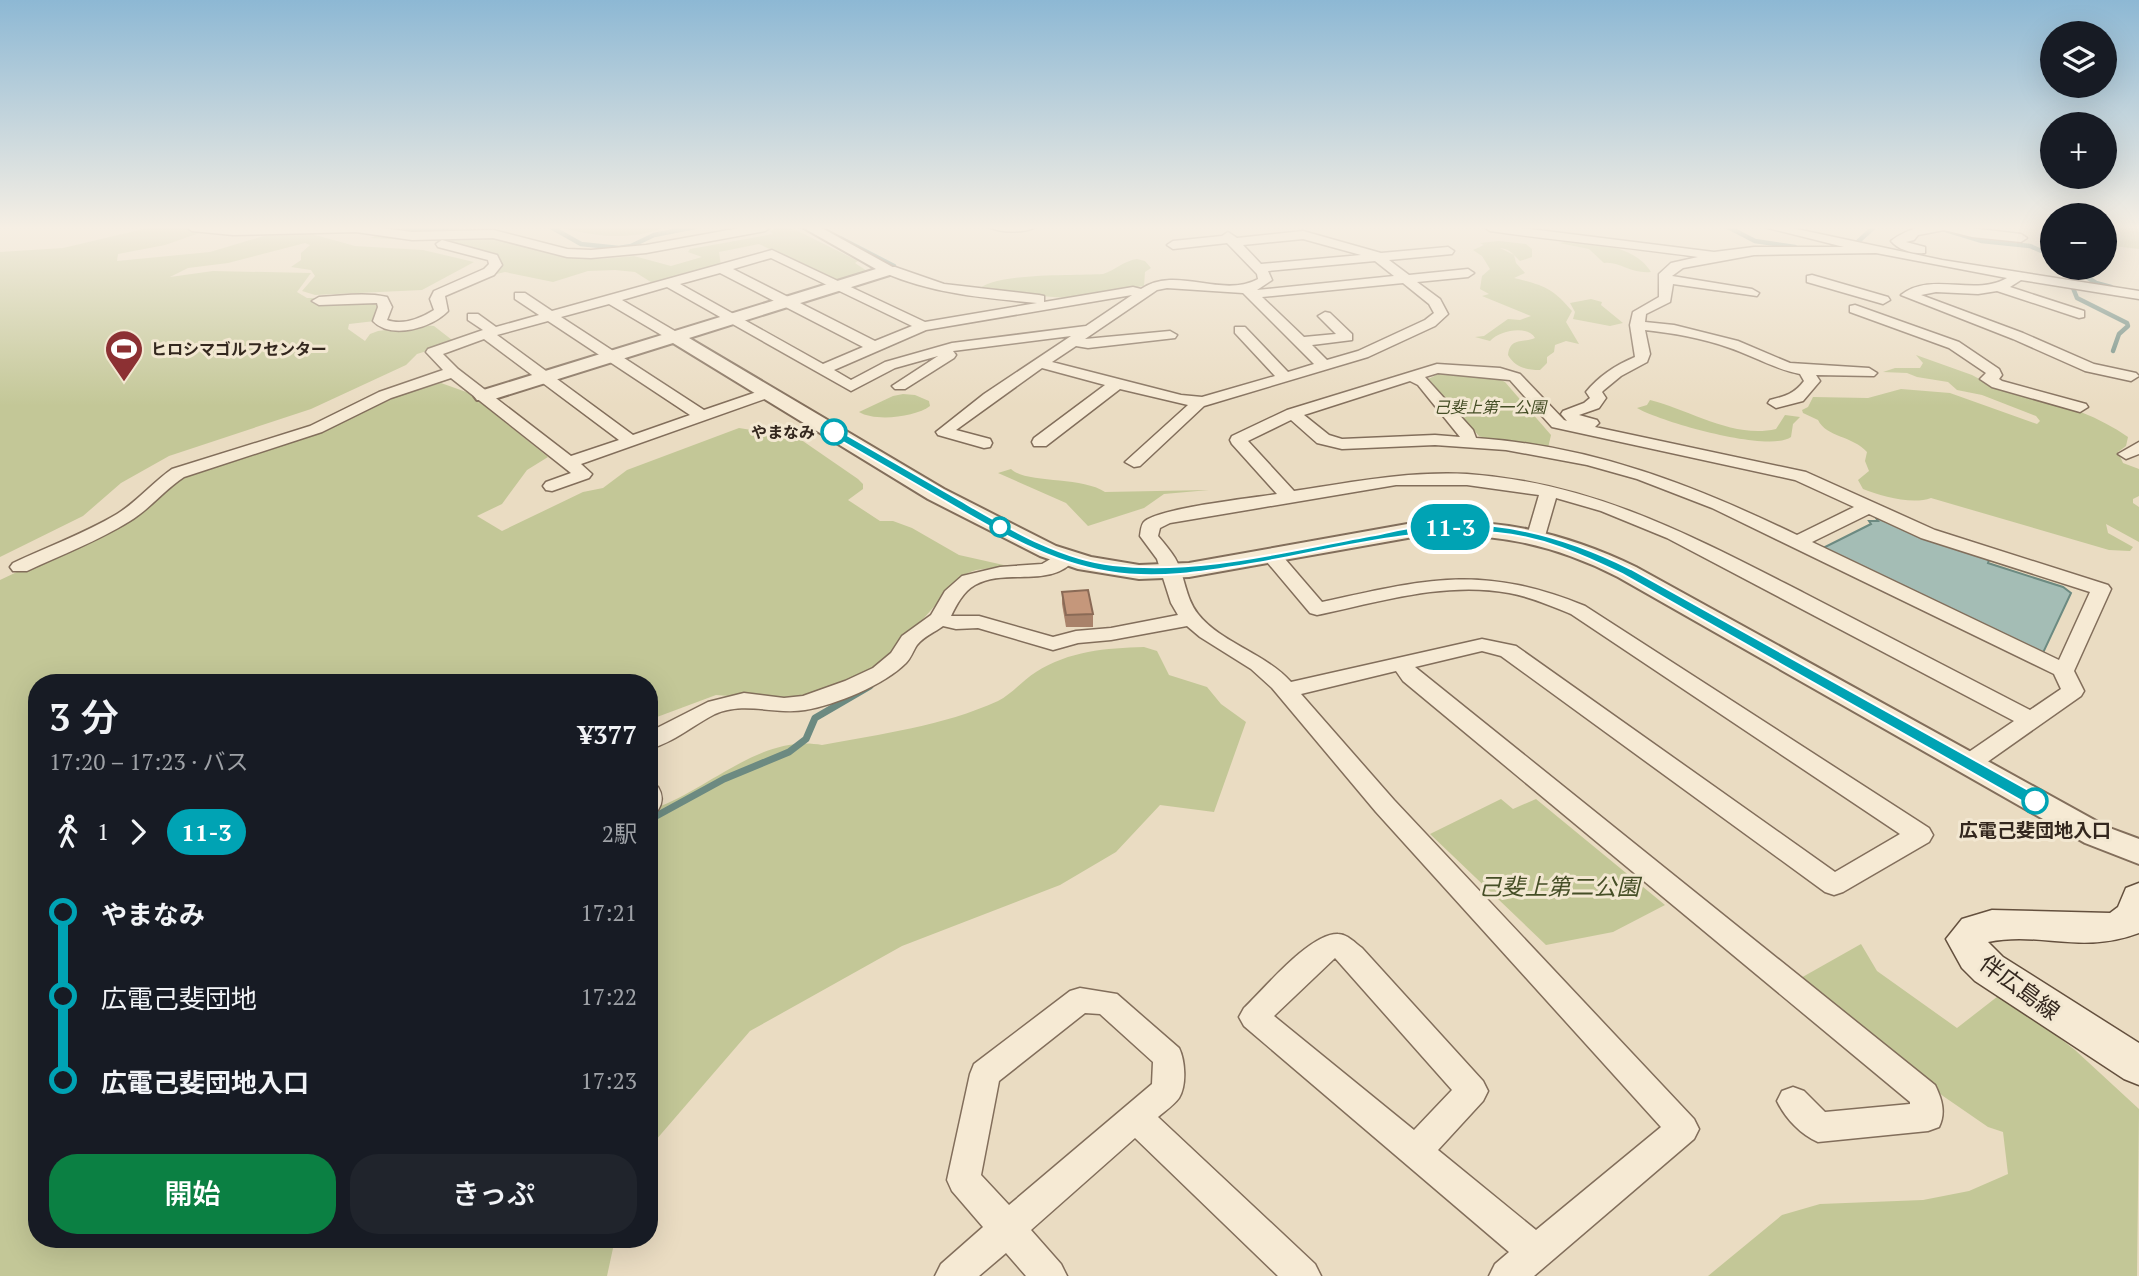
<!DOCTYPE html>
<html lang="ja">
<meta charset="utf-8">
<style>
:root{--surface:#171b24;--page:#20242c;--text:#f1f3f6;--muted:#9ea1a6;--accent:#0b8043}
body{margin:0;font-family:"PT Serif","Noto Sans JP",serif;background:var(--page);color:var(--text);height:100vh;display:flex;flex-direction:column;font-size:26px;white-space:nowrap}
*{box-sizing:border-box;margin:0}
p{font-size:23px;color:var(--muted)}
.icon{flex:none;width:38px;height:38px;fill:none;stroke:currentColor;stroke-width:2;stroke-linecap:round;stroke-linejoin:round}
.map{position:relative;flex:1;overflow:hidden}
.sheet{position:absolute;left:28px;top:674px;width:630px;height:574px;display:flex;flex-direction:column;background:var(--surface);border-radius:28px;box-shadow:0 7px 28px #0002}
.sheet>*{flex:none}
.badge{padding:0 14px;border-radius:23px;font-size:24px;line-height:46px}
.controls{position:absolute;left:2040px;top:21px;display:grid;gap:14px}
.controls a{display:grid;place-items:center;width:77px;height:77px;border-radius:50%;background:var(--surface);box-shadow:0 7px 28px #0002;font-size:35px}
.map>.badge{position:absolute;translate:-50% -50%;box-shadow:0 0 0 4px #fff}
.legs{display:flex;align-items:center;gap:10px;height:77px;padding:0 21px;font-size:23px}
.legs p{margin-inline-start:auto}
.overview{display:flex;align-items:center;justify-content:space-between;height:119px;padding:0 21px}
h1{font-size:38px;font-weight:600;line-height:52px}
.action{display:flex;gap:14px;margin-top:auto;padding:14px 21px}
.action a{flex:1;height:80px;border-radius:28px;background:var(--accent);color:#fff;font-size:28px;font-weight:600;line-height:80px;text-align:center}
.action a+a{background:var(--page);color:var(--text)}
ul{padding:0 21px;list-style:none}
li{display:flex;align-items:center;gap:24px;height:84px;font-size:26px}
li i{display:grid;place-items:center;width:10px;height:100%;margin:0 9px;background:currentColor}
li i::after{content:'';width:18px;height:18px;margin:-9px;border:5px solid;border-radius:50%;background:var(--surface)}
li p{margin-inline-start:auto}
li:first-child i{background:linear-gradient(#0000 50%,currentColor 0)}
li:last-child i{background:linear-gradient(currentColor 50%,#0000 0)}
.map>svg:first-child{display:block}
.green{fill:#c3c797}
.water{fill:#a4bdb5;stroke:#6c8a81;stroke-width:2}
.lines{fill:none;stroke-linecap:round;stroke-linejoin:round}
.stream-far1{stroke:#6c8a81;stroke-width:4.5}
.stream{stroke:#6c8a81;stroke-width:7}
.minor-casing{stroke:#826e5b;stroke-width:3}
.tertiary-casing{stroke:#826e5b;stroke-width:4}
.secondary-casing{stroke:#64503e;stroke-width:3}
.minor{fill:#f6ead4;fill-rule:evenodd}
.tertiary{fill:#f6ead4;fill-rule:evenodd}
.secondary{fill:#f6ead4;fill-rule:evenodd}
.wall{fill:#a9826a}
.building{fill:#c5977b;stroke:#8a6a56;stroke-width:2}
.line-1{fill:#00a3b4;stroke:#fff;stroke-width:2}
.stop-1-dot{fill:#fff;stroke:#00a3b4;stroke-width:3.5}
.labels{text-anchor:middle;dominant-baseline:central;stroke-width:6;stroke-linejoin:round;paint-order:stroke}
.far-poi-label{font-size:16px;font-weight:bold;fill:#33271e;stroke:#f2e7d1;text-anchor:start}
.far-park-label{font-size:16px;font-style:italic;fill:#454e26;stroke:#f2e7d1}
.far-stop-label{font-size:16px;font-weight:bold;fill:#33271e;stroke:#f2e7d1;text-anchor:end}
.stop-label{font-size:19px;font-weight:bold;fill:#33271e;stroke:#f2e7d1}
.near-park-label{font-size:23px;font-style:italic;fill:#454e26;stroke:#f2e7d1}
.near-street-label{font-size:23px;fill:#33271e;stroke:#f2e7d1}
</style>
<div class="map">
<svg width="2139" height="1276" viewBox="0 0 2139 1276">
<rect width="100%" height="100%" fill="#eadcc2"/>
<g class="green">
<polygon points="152,227 177,227 202,232 165,245 118,254 117,261 210,252 264,236 308,233 355,246 423,250 474,262 422,290 315,295 302,291 315,276 311,270 291,267 301,260 301,253 310,245 305,243 228,263 188,268 170,277 213,271 311,273 297,292 307,298 325,298 316,303 359,301 378,305 375,321 349,324 348,329 365,341 370,334 378,331 424,325 434,326 452,340 446,345 417,354 406,365 311,409 169,456 121,483 83,516 0,557 0,252 63,248"/>
<path d="M560,227h105c-34,14 -71,10 -105,0z"/>
<polygon points="778,227 794,229 789,231 796,230 858,261 855,263 867,271 835,280 759,244 719,252 721,266 654,284 635,272 615,270 588,271 553,282 505,272 488,276 501,268 500,257 451,242 371,238 379,234 486,237 515,242 565,256 599,259 634,256 671,266 702,257 688,252 690,249 773,234 770,231"/>
<polygon points="2105,227 2139,227 2139,249 2105,245"/>
<path d="M1499,241l27,3 6,5v8l-12,4c-6,-5 -9,-12 -20,-13l14,7 2,8 9,10 -11,5c29,7 39,10 58,33l-6,11 13,22 -13,-3 -11,4 -1,7 -7,5v6l-7,7c-14,0 -25,-3 -32,-15 2,-18 15,-12 27,-17 -7,-13 -35,-8 -45,3l-15,-4 9,-1 24,-17 12,1 11,-4 -49,-20 7,-2 -9,-5 2,-13 8,-7 -8,-13 -9,-6 11,-5 -4,-2z"/>
<path d="M1570,241c29,3 65,5 81,31 -21,2 -31,-11 -47,-9l-15,-14 -30,-6z"/>
<path d="M1137,259l8,2 6,7 -6,4 -1,14 -78,12 -89,-7c15,-19 99,-15 126,-17 13,-4 20,-13 34,-15z"/>
<polygon points="1591,299 1602,302 1601,305 1623,323 1610,326 1573,319 1575,312 1570,303"/>
<path d="M1916,355l56,20 13,7c48,15 101,25 143,55l-2,9 -8,6 5,11 16,6v27l-6,3v4l6,4v35l-33,-18 2,9 25,14 -3,4 -21,-1 -178,-52c-19,7 -50,-2 -68,-9l-5,-9 11,-9 -4,-10 2,-9c-14,-16 -41,-15 -49,-32l-15,-7 -1,-3 6,-3 5,-10 55,1 33,-9 49,4 87,31 3,-3 -4,-5 -54,-21 -25,-5 -9,-8 -31,-5 -10,-4 -24,-1 12,-4h25l3,-5z"/>
<polygon points="1443,372 1497,378 1505,382 1551,435 1548,448 1490,440 1479,436 1428,379"/>
<polygon points="441,383 469,393 548,457 527,470 502,504 477,516 502,531 583,492 603,488 627,470 739,428 797,437 858,479 863,484 863,489 848,500 880,521 893,521 912,528 959,555 1008,566 976,570 962,575 886,661 861,675 806,697 783,700 716,695 649,720 649,682 37,682 37,1239 615,1239 607,1276 0,1276 0,580 135,516 186,475 323,432 395,397"/>
<path d="M903,394l12,1 14,6 1,5c-14,11 -55,16 -71,6l34,-16z"/>
<path d="M1650,400c40,10 84,39 126,29l9,-14 15,2 -7,7 -2,13c-22,16 -130,-15 -154,-29l10,-3z"/>
<path d="M1011,469c15,15 70,7 94,23l104,-2 -45,4 -20,14 -56,18 -22,-23 -68,-30z"/>
<path d="M1144,647l13,4 12,24 38,12 14,17 25,18 -32,90 -54,-7 -44,47 -56,33 -158,61 -152,85 -101,117v-338c56,-16 110,-77 173,-65 59,-11 121,-19 176,-44 14,-7 25,-21 38,-29 33,-21 70,-24 108,-25z"/>
<polygon points="1501,799 1513,809 1536,799 1665,905 1613,932 1546,945 1430,834"/>
<polygon points="1861,944 1877,971 1957,1028 2002,993 2075,1050 2139,1109 2137,1276 1708,1276 1782,1215 1820,1204 1923,1200 1969,1191 2008,1174 2003,1132 1988,1127 1943,1096 1799,979"/>
</g>
<polygon class="water" points="1876,518 1990,557 1988,563 2063,587 2071,593 2042,655 1823,548 1871,524 1869,521 1878,521"/>
<g class="lines">
<g class="stream-far1">
<polyline points="403,227 419,230 457,227"/>
<polyline points="551,227 581,244 619,248 631,246 654,235 695,227"/>
<polyline points="1728,227 1755,241 1795,247"/>
<polyline points="1939,228 1982,241 2030,246 2053,256"/>
<polyline points="840,238 894,266"/>
<polyline points="1851,248 1874,227"/>
<polyline points="2073,268 2096,283 2111,287"/>
<polyline points="2073,288 2077,298 2127,323 2128,326 2119,334 2113,351"/>
</g>
<polyline class="stream" points="649,820 724,779 789,752 806,739 815,718 870,686"/>
<defs>
<g id="minor">
<polygon points="186,227 375,227 412,232 493,230 567,249 591,250 646,245 745,227 771,227 765,231 646,253 591,258 567,257 493,238 412,240 356,232 233,235 192,231"/>
<path d="M989,227h47c-10,6 -37,6 -47,0z"/>
<path d="M1484,227h30l200,25 40,-5h90l-80,-20h23l155,33 197,31v8l-118,-19 -11,7 74,24v6l-5,1 -82,-27 -19,3 -42,-2 -15,3 102,38 71,31 42,9 3,3 -8,5 -46,-10 -72,-32 -112,-44c30,-24 74,2 106,-17l-131,-25 -122,2 -71,13 -11,8 80,13 7,4 -2,3 -84,-12 -3,18 -24,12 -1,8 29,3 64,16 52,22 79,5 8,5 -3,3 -58,-1 4,6 -17,20 -27,7 -8,-5 2,-3c16,-4 24,-6 34,-19l-4,-7c-26,-5 -48,-19 -73,-27 -26,-9 -54,-14 -82,-17l5,24 -3,8 -26,14 -17,14 -2,2 4,6 -7,10 -20,7 18,5 2,3 -4,4 211,45 129,58 173,55 3,4 -37,82 10,20 -3,5 -105,74 -8,2 -8,-2 -4,-6 4,-6 54,-37 -347,-183 -66,-27 -45,-13 -11,38 -9,6 -9,-6 12,-41 -72,-10h-71l-226,38 -10,5 -2,8c6,7 12,14 17,22 10,17 10,40 23,56 23,29 67,39 93,68l191,-43 34,7 319,226 65,-38 -329,-220c-20,-8 -40,-17 -62,-21 -64,-12 -130,9 -192,22l-7,-2 -48,-57 3,-4h14l43,50c105,-23 159,-38 263,4l344,222 4,7 -4,7 -86,50 -9,3 -9,-3 -324,-236 -19,-5 -67,16 520,418c7,14 11,28 4,42l-11,4 -110,11c-17,-7 -33,-24 -41,-41l5,-10 11,-4 11,4 21,21 85,-8v-2l-507,-421 -7,-10 -95,23 93,106 300,319 5,10 -5,10 -160,137h-45l6,-12 14,-12 -265,-226 -5,-9 5,-9c20,-19 66,-75 94,-74 9,0 17,9 24,14l121,133 5,10 -5,10 -45,49 98,80 125,-103 -285,-315 -104,-124 -21,-19 -51,-32 -13,-11 -76,14 -33,3 -25,7 -75,-22 -22,1 -13,-3c-8,6 -20,11 -26,19 -4,6 -6,13 -11,18 -22,22 -71,42 -101,47 -30,5 -60,-9 -90,4 -22,11 -40,28 -66,35v-17l59,-30 36,-9 40,5 19,-2 42,-15 28,-13 18,-15 11,-17 29,-21 14,-24 17,-15 38,-9 42,-3 17,-10h14l3,4c-25,32 -70,9 -101,27 -12,7 -18,19 -24,31h28l74,21 23,-6 35,-3 67,-13 -7,-12 -14,-44 -17,-23c1,-6 1,-12 5,-15 16,-13 107,-23 132,-27l-45,-50 -2,-4 2,-4 55,-26 150,-46 63,4 20,6 44,46 3,1 -6,-7 2,-3 21,-8 6,-5 -4,-6c13,-16 30,-27 49,-35l-5,-32 3,-13 26,-15v-23l12,-11 27,-6c-69,-10 -139,-16 -208,-26zM1438,373l72,7 42,47 243,53 59,27 -57,28c-104,-50 -204,-89 -321,-97l-3,-8 -48,-53zM1410,381l8,4 42,52 -25,-2 -93,4 -13,-4 -25,-20zM1291,420l26,23 25,6 93,-4 71,5 81,15 50,14 75,29 342,166 7,15 -31,21c-75,-39 -151,-78 -226,-117 -112,-57 -209,-110 -337,-119 -59,-3 -115,8 -173,17l-46,-50zM1869,514l52,24 169,54 -31,68 -247,-118zM1335,958l117,132 -38,40 -140,-114z"/>
<path d="M1921,227h41l59,7 6,4 -6,4 -49,-5 -28,-7 -26,5 -4,5 -8,2 19,5v6c-11,1 -27,-3 -34,-12 7,-6 20,-12 30,-14z"/>
<path d="M1303,231l78,22 67,-6 6,4 -2,3 -63,6 20,15 59,-6 6,4 -6,4 -51,5 23,17 8,15 -13,12 -67,31 -164,49 -64,60 -6,1 -9,-5 63,-57 -68,-16 -74,57h-12l-2,-4 2,-4 71,-53 -63,-17 -86,62 34,9 2,4 -2,4 -6,1 -46,-13 -2,-3 48,-38 87,-58 -118,15 3,4 -2,3 -49,31h-10l-3,-3 46,-30 -43,12 -44,23 -184,-104 -45,13 58,34v6h-10l-61,-36 -48,13 143,93 64,-22 8,5 -3,3 -192,68 11,10 -3,4 -37,13 -6,-1 -3,-4 3,-4 25,-9 -120,-95 -60,20 -69,34 -138,45c-20,13 -34,32 -54,44 -32,20 -69,34 -103,50h-14l-3,-4 3,-4c34,-16 72,-30 104,-49 21,-13 35,-31 55,-45l138,-43 69,-34 64,-22 -17,-18 2,-3 55,-19 -15,-10v-6h10l18,13 43,-12 -24,-16v-6h10l27,18 220,-61 153,72 112,-19c-52,-5 -103,-9 -152,-30v-6h10l49,17 95,11 5,1v6l89,-15 8,2c36,-24 80,10 117,-10l-1,-5 -30,-31 -54,6 -6,-4 6,-4 49,-5 6,-4 9,6zM1303,239l58,16 -100,9 -18,-19zM771,258l141,68 -37,15 -142,-72zM1375,261l19,15 -137,14 15,-10 -4,-9zM720,273l143,74 -40,17 -143,-80zM1403,283l26,21 5,9 -9,7 -67,31 -31,9 -15,-15 40,-5v-6l-22,-21 -5,-1 -7,4 18,18 -32,3 -42,-40zM1167,288l76,5 71,71 -26,8 -43,-45h-10v6l40,43 -73,21 -21,-2 -129,-33 24,-16 12,2 87,-10 2,-3 -7,-4 -85,8 72,-49zM1132,295l-46,31 -134,17 -67,19 -34,18 -17,-10 92,-40zM548,321l142,94 -57,20 -136,-100zM484,339l135,101 -48,16 -113,-87 -15,-15z"/>
<path d="M442,240l55,15 5,10 -8,10 -49,21 3,15c-16,17 -57,29 -75,10l5,-14 -1,-4 -58,2 -7,-4 7,-4c23,-1 45,-5 68,0l5,10 -5,13c16,6 34,-2 47,-10l-4,-11 4,-8 50,-22 5,-5 -1,-4 -50,-13 -2,-3z"/>
<polygon points="1812,275 1888,297 1890,300 1883,304 1807,282 1807,276"/>
<polygon points="1855,305 1959,342 1999,369 2002,375 1999,379 2002,381 2086,404 2088,407 2080,412 1992,387 1980,379 1986,373 1949,348 1850,312 1850,306"/>
<polygon points="2139,442 2139,454 2126,459 2118,454"/>
<path d="M649,784l9,3c5,8 5,15 0,23l-9,3z"/>
<path d="M1080,988l37,6 62,54c6,12 8,37 0,50 -5,7 -14,13 -21,19l157,147 6,12h-43l-143,-138 -104,92 30,34 6,12h-41l-20,-23 -27,23h-44l6,-12 42,-37 -31,-36 -5,-11 23,-106 4,-10 96,-73zM1085,1013l15,1 53,48 -1,22 -143,121 -28,-30 18,-94z"/>
</g>
<path id="tertiary" d="M802,227h18l78,43 -2,3 -207,65 255,151 112,57 35,11 48,8 50,-2 224,-40c79,-7 151,9 223,44l471,260 32,12v25l-54,-21 -467,-266c-66,-34 -131,-47 -205,-40l-224,40 -50,2 -61,-10 -38,-13 -112,-57 -255,-156 -182,57h-14l-3,-4 3,-4 399,-123z"/>
<path id="secondary" d="M2139,883v50c-58,22 -99,-2 -151,9l15,15 136,86v42l-15,-6 -149,-98 -13,-13 -16,-29 16,-20 30,-9 118,3 8,-6 8,-19z"/>
</defs>
<use href="#minor" class="minor-casing"/>
<use href="#tertiary" class="tertiary-casing"/>
<use href="#secondary" class="secondary-casing"/>
<use href="#minor" class="minor"/>
<use href="#tertiary" class="tertiary"/>
<use href="#secondary" class="secondary"/>
</g>
<polygon class="wall" points="1062,592 1093,614 1093,627 1066,627 1062,604"/>
<polygon class="building" points="1088,590 1093,614 1066,615 1062,592"/>
<linearGradient id="sky" x2="0" y2="1"><stop stop-color="#8db8d4"/><stop offset="0.56" stop-color="#f6efe4"/><stop offset="1" stop-color="#f6efe4" stop-opacity="0"/></linearGradient>
<rect width="2139" height="406" fill="url(#sky)"/>
<path class="line-1" d="M831,430h7c40,23 80,46 120,69 47,27 100,60 155,66 87,10 177,-15 262,-30 20,-4 42,-10 63,-11 68,-4 133,15 193,45l410,228 2,4 -8,5 -6,-1 -407,-231c-39,-19 -80,-37 -125,-41 -81,-7 -165,17 -246,31 -47,8 -94,16 -142,8 -59,-9 -113,-41 -164,-71 -38,-22 -76,-44 -114,-66z"/>
<defs>
<symbol id="stadium-pin" viewBox="-11 -11 22 30"><path d="M0 17L-7.5 6A9.5 9.5 0 1 1 7.5 6Z" fill="#8c3033" stroke="#f2e7d1"/><path d="M0-5a6.5 5 0 1 0 0 10a6.5 5 0 1 0 0-10ZM-3.5-1.8h7v3.6h-7Z" fill="#fff"/></symbol>
</defs>
<g fill-rule="evenodd">
<use href="#stadium-pin" x="102" y="327" width="44" height="60"/>
</g>
<g class="stop-1-dot">
<circle cx="834" cy="432" r="12"/>
<circle cx="1000" cy="527" r="9"/>
<circle cx="2035" cy="801" r="12"/>
</g>
<g class="labels">
<g class="far-poi-label">
<text x="151" y="349">ヒロシマゴルフセンター</text>
</g>
<g class="far-park-label">
<text x="1490" y="407">己斐上第一公園</text>
</g>
<g class="far-stop-label">
<text x="815" y="432">やまなみ</text>
</g>
<g class="stop-label">
<text x="2035" y="829">広電己斐団地入口</text>
</g>
<g class="near-park-label">
<text x="1559" y="886">己斐上第二公園</text>
</g>
<g class="near-street-label">
<text transform="translate(2020 987) rotate(36)">伴広島線</text>
</g>
</g>
</svg>
<div class="controls">
<a><svg class="icon" aria-label="layers" viewBox="0 0 24 24"><path d="M12 4l9 5-9 5-9-5zM3 14l9 5 9-5"/></svg></a>
<a>+</a>
<a>−</a>
</div>
<b class="badge" style="left:1450px;top:527px;background:#00a3b4;color:#fff">11-3</b>
<section class="sheet">
<div class="overview"><div><h1>3 分</h1><p>17:20 – 17:23 · バス</p></div><b>¥377</b></div>
<div class="legs"><svg class="icon" aria-label="walk" viewBox="0 0 24 24"><circle cx="13" cy="4" r="2"/><path d="M13 8l-2 6 4 7M11 14l-3 7M7 12l3-4h3l4 4"/></svg>1<svg class="icon" aria-label="forward" viewBox="0 0 24 24"><path d="M9 5l7 7-7 7"/></svg><b class="badge" style="background:#00a3b4;color:#fff">11-3</b><p>2駅</p></div>
<ul>
<li><i style="color:#00a3b4"></i><b>やまなみ</b><p>17:21</p></li>
<li><i style="color:#00a3b4"></i><span>広電己斐団地</span><p>17:22</p></li>
<li><i style="color:#00a3b4"></i><b>広電己斐団地入口</b><p>17:23</p></li>
</ul>
<div class="action"><a>開始</a><a>きっぷ</a></div>
</section>
</div>
